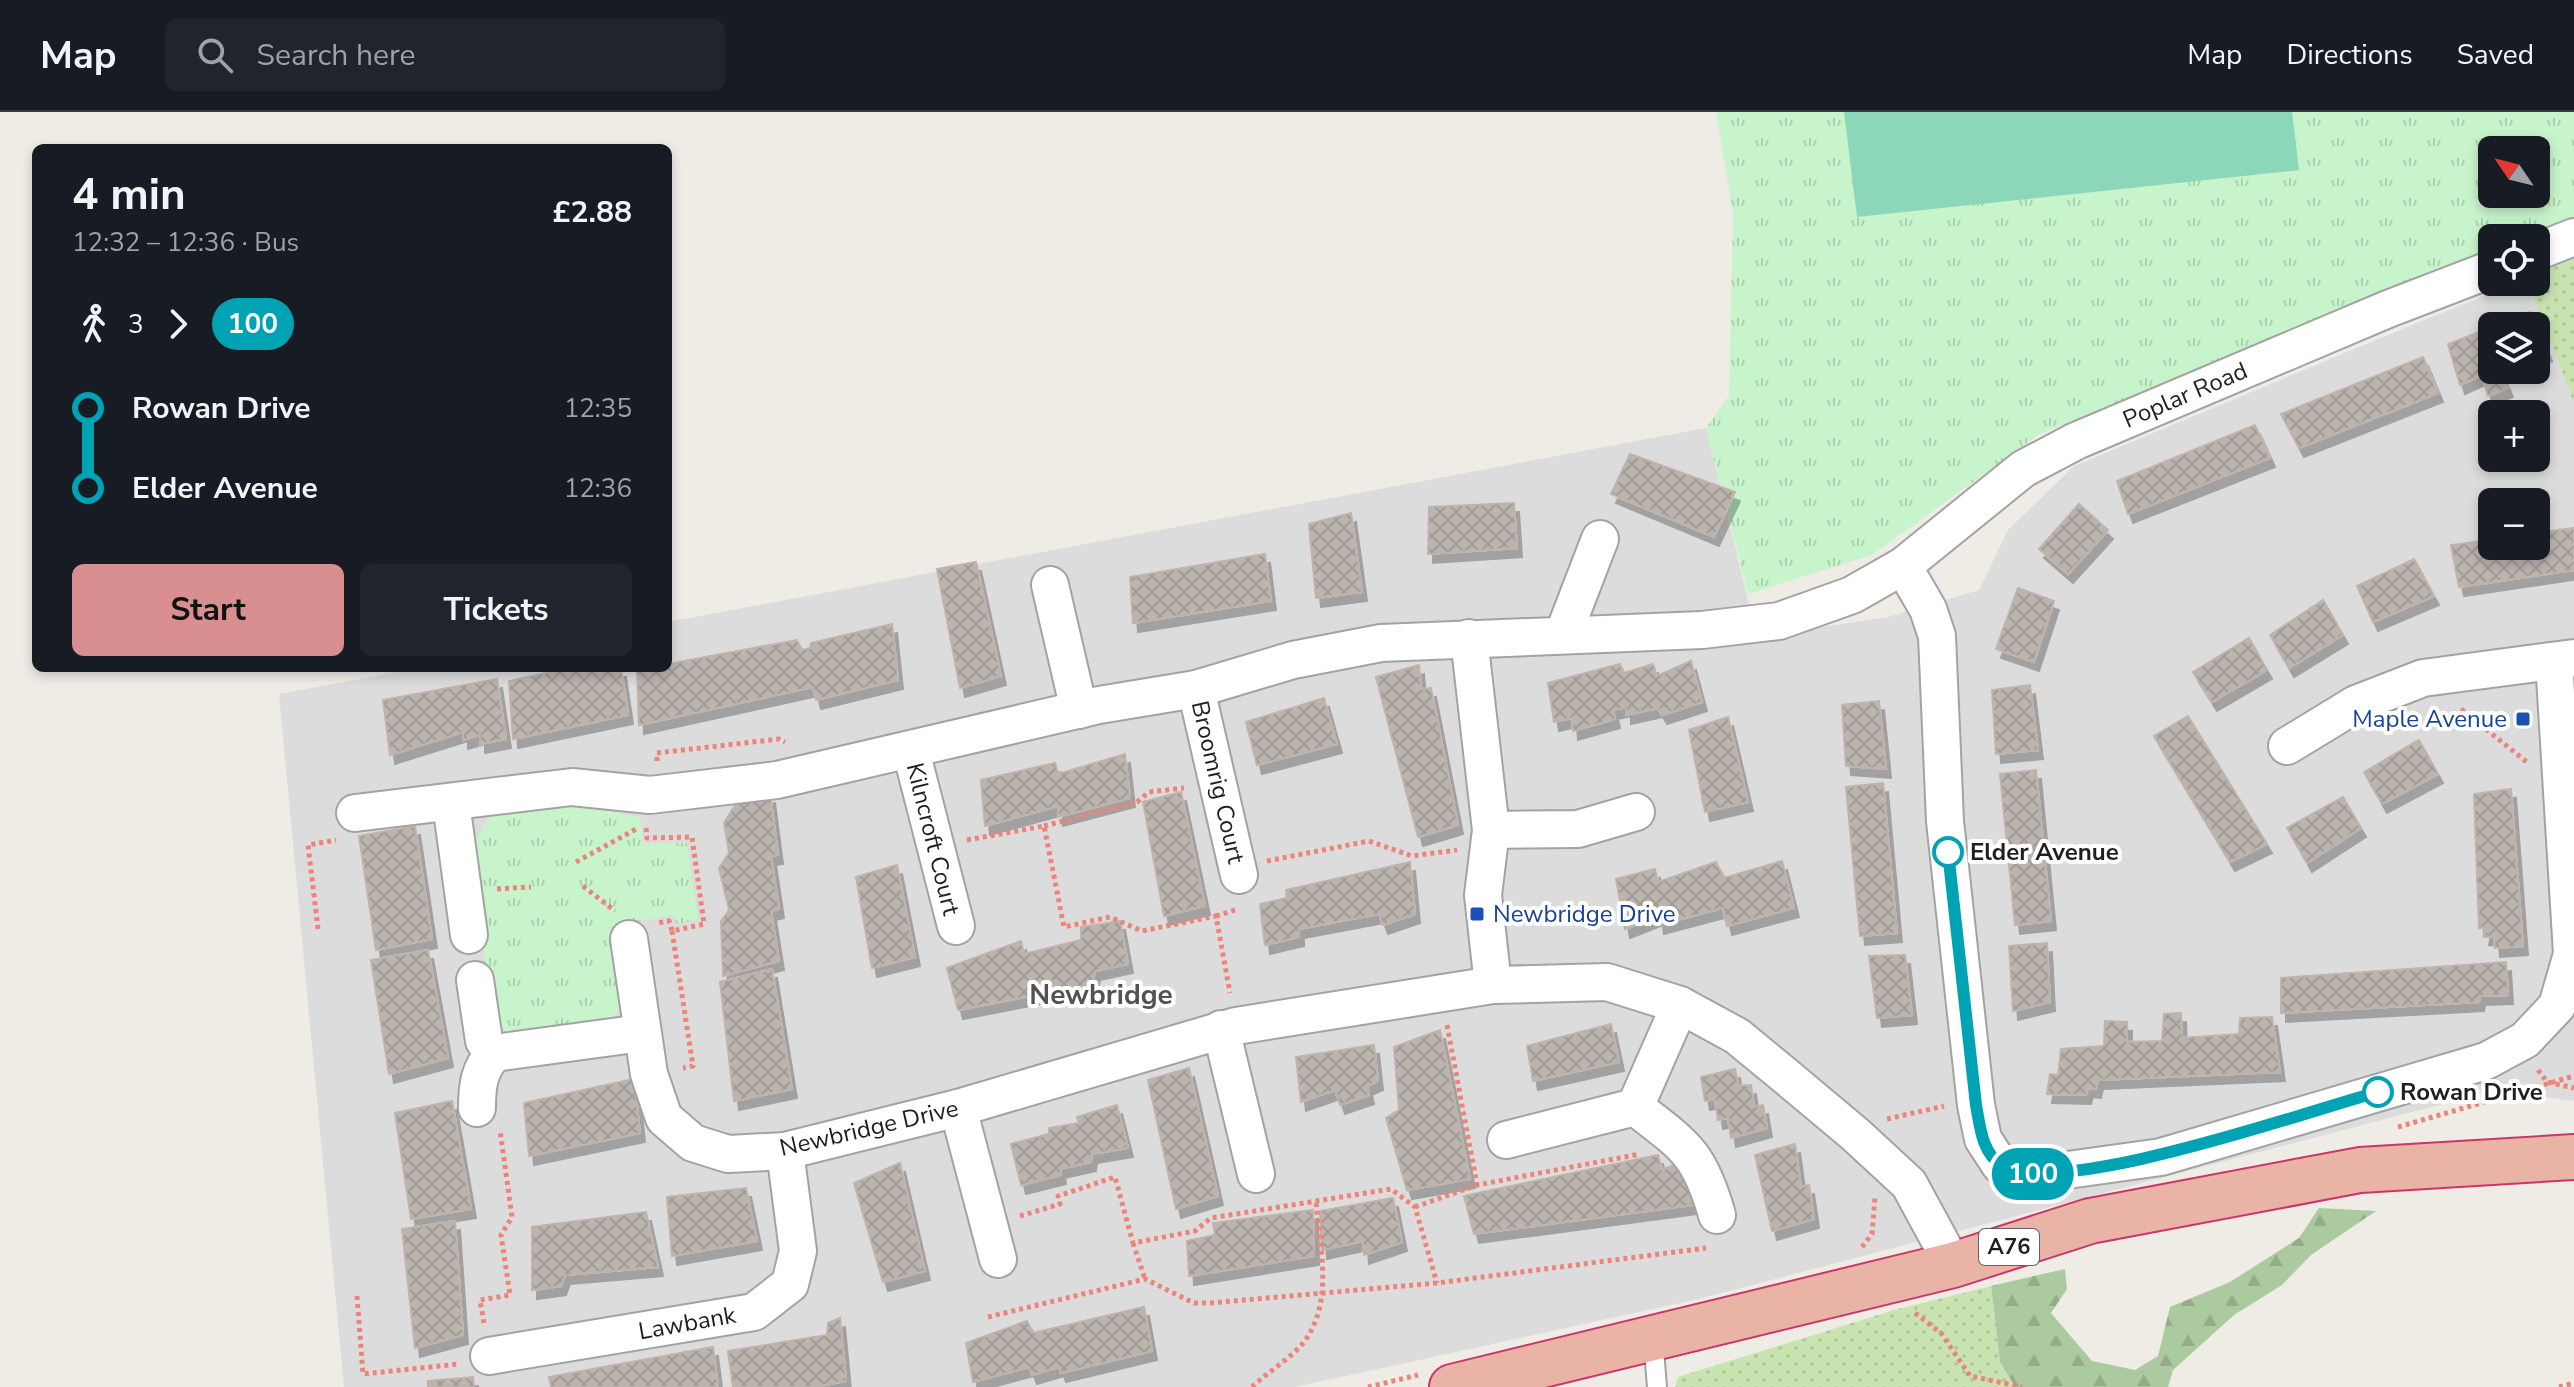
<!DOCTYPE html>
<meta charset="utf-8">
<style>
:root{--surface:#171b24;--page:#20242c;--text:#f1f3f6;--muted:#9ea1a6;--line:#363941;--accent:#d98e90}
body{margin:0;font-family:"Nunito Sans",sans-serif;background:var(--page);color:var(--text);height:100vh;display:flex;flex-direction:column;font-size:30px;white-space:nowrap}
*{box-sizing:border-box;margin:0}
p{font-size:26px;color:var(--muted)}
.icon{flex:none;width:44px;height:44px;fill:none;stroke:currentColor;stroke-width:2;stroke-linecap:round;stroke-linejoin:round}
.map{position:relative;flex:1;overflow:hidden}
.panel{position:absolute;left:32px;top:32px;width:640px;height:528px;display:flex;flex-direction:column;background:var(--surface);border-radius:12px;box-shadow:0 4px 12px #0003}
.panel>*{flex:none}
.badge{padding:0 16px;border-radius:26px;font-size:28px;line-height:52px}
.needle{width:52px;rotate:305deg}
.fabs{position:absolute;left:2478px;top:24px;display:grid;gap:16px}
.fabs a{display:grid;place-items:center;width:72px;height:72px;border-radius:12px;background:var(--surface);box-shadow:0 4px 12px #0003;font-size:40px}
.map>.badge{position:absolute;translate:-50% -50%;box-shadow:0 0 0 4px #fff}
.legs{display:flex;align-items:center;gap:12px;height:88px;padding:0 40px;font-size:26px}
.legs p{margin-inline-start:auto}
.overview{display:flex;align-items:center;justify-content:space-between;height:136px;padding:0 40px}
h1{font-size:44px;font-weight:700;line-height:60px}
.cta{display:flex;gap:16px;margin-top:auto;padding:16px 40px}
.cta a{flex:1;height:92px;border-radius:12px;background:var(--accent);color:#111;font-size:32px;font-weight:700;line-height:92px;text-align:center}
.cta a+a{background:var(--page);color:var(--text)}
ul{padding:0 40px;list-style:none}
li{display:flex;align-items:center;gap:28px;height:80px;font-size:30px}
li i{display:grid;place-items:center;width:12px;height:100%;margin:0 10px;background:currentColor}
li i::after{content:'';width:20px;height:20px;margin:-10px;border:6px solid;border-radius:50%;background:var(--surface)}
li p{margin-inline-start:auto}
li:first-child i{background:linear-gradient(#0000 50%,currentColor 0)}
li:last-child i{background:linear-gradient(currentColor 50%,#0000 0)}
header{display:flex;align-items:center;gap:48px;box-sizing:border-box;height:112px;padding:0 40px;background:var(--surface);border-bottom:2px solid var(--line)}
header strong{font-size:38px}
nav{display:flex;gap:44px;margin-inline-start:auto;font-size:28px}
.search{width:560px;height:72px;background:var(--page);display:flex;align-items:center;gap:20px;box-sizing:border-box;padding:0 28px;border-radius:12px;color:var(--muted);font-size:30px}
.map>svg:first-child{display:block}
.residential{fill:#dddcdc;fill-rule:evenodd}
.grass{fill:url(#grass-dots)}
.forest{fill:url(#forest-firs)}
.park{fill:url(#park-tufts);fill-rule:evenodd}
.pitch{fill:#8cd6b9}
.building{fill:url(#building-cross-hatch);stroke:#bfb3aa;stroke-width:2;filter:url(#shadow)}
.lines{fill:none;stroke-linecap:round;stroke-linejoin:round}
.service-casing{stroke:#a3a3a3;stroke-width:22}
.minor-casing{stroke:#a3a3a3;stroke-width:40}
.trunk-casing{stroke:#ca366a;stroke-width:48}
.path{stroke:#ed8479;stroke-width:5;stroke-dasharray:4 4;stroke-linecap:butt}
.service{stroke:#fff;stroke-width:18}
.minor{stroke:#fff;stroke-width:36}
.trunk{stroke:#e9b4a6;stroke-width:44}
.line-1-casing{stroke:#fff;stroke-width:18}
.line-1{stroke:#00a3b4;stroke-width:12}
.transit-dot{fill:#1a4fb4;stroke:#fff;stroke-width:3}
.stop-1-dot{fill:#fff;stroke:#00a3b4;stroke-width:4}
.labels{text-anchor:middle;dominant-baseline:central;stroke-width:8;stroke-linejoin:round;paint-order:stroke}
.shield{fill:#fff;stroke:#626262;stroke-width:2}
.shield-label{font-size:22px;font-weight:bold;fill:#1f1f1f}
.street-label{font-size:24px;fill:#1f1f1f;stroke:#fff}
.transit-label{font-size:24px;fill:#164399;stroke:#fff;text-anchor:end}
.stop-label{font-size:24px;font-weight:bold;fill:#1f1f1f;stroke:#fff;text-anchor:start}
.quarter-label{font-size:28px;font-weight:bold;fill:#525252;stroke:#fff}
</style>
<header>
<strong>Map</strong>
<div class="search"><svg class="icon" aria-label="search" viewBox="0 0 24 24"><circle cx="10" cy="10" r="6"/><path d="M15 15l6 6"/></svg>Search here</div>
<nav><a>Map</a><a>Directions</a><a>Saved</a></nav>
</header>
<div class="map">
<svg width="2574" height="1275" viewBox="0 0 2574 1275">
<defs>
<pattern id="grass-dots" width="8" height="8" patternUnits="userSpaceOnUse" patternTransform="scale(2)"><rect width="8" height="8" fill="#cae4b1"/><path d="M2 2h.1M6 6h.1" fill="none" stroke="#adc398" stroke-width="1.8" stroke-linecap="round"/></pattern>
<pattern id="forest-firs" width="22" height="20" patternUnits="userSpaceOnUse" patternTransform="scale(2)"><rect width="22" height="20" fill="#acca9f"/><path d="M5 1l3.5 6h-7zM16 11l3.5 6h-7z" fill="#94ad88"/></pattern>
<pattern id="park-tufts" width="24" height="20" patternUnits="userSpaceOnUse" patternTransform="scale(2)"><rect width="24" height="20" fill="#c8f4cb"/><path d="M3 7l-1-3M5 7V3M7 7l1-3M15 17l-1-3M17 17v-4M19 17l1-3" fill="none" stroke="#abd1ae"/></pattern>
<pattern id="building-cross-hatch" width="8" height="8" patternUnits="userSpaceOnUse" patternTransform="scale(2)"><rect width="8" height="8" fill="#bcb5af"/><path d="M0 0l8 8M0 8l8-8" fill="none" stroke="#a19b96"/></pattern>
<filter id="shadow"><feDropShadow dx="5" dy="9" stdDeviation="0" flood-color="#0004"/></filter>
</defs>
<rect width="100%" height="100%" fill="#efece6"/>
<path class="residential" d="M2574,148v841l-78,-11 -797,209 -404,88h-951l-65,-693 141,-26h248v-46l1038,-194 51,209 131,-20 91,-27 29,-60 66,-64 350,-146 95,-38h17zM2492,214h44v44h-44zM2492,302h44v44h-44zM2492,390h44v44h-44z"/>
<g class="grass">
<polygon points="2574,146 2574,291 2528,170 2536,170 2536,162"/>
<polygon points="1991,1174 2000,1250 2015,1275 1675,1275 1678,1265 1894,1198"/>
</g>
<polygon class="forest" points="2319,1096 2376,1099 2311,1143 2282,1173 2234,1203 2173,1258 2168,1275 2015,1275 2000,1250 1991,1174 2065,1157 2067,1177 2051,1201 2092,1249 2135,1258 2158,1244 2170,1195 2230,1170 2299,1126"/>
<g class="park">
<path d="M1716,0h858v104l-54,22h-28v12l-454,185 -166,120 -124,39 -42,-166 23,-33 4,-181zM2492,38h44v44h-44z"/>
<path d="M575,693l65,12 3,26h44l11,76 -22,5 -2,-9 -65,12 14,79 -20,20 -95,8c-22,-22 -22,-62 -25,-93l6,-4 -13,-96 11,-22 10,-7z"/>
</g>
<polygon class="pitch" points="1844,0 2292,0 2299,58 1857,105"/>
<g class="building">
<polygon points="2530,200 2547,240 2536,246 2536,214 2494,214"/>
<polygon points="2492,215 2492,258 2500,258 2508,276 2488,284 2482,263 2460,273 2448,232"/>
<polygon points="2423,245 2438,281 2299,336 2281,302"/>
<polygon points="2255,313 2270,346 2128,402 2117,369"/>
<polygon points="1630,342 1735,380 1714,425 1611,382"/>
<polygon points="1514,391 1517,436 1428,442 1429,395"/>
<polygon points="2079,392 2108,418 2068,462 2039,437"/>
<polygon points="1351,401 1362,480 1316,486 1309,412"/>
<polygon points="2574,416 2574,458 2459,475 2451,433 2492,428 2492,434 2536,434 2536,421"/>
<polygon points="1265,442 1271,489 1133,511 1130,465"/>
<polygon points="2414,447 2434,484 2373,510 2357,474"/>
<polygon points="976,450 1001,564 960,576 937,457"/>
<polygon points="2018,476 2054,489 2034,550 1996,537"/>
<polygon points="2323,488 2343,523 2289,556 2270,523"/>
<polygon points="892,512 898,568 816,588 813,575 639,613 637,557 668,556 668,552 797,528 802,538 810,536 811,531"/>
<polygon points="2249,526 2267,558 2212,590 2193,560"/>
<polygon points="1691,549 1702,590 1662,603 1658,596 1626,603 1626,595 1613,598 1615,607 1573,619 1572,606 1554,610 1548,571 1620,552 1624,561 1653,552 1657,564"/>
<polygon points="1419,553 1421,577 1431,576 1458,713 1418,725 1376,565"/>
<polygon points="570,556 621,556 628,603 513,627 509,569"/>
<polygon points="497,567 506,627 480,632 480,623 463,628 463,620 390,643 383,588"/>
<polygon points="2030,573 2038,638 1996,642 1992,578"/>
<polygon points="1324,586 1337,632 1257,653 1246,610"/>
<polygon points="1879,589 1886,657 1846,654 1842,593"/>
<polygon points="2188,604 2267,732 2230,750 2154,624"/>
<polygon points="1728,605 1748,690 1705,700 1689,618"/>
<polygon points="2419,628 2438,662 2382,692 2364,660"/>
<polygon points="1125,642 1130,686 1058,705 1058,694 985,714 981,668 1055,651 1058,662"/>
<polygon points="2036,658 2051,809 2015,813 2000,662"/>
<polygon points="1883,671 1897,821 1860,824 1846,675"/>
<polygon points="2511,677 2523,834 2495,836 2494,825 2484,824 2486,815 2479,816 2474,682"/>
<polygon points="1181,680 1205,794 1164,804 1143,690"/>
<polygon points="770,682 778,743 771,744 779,797 771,799 779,849 723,864 721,809 729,798 719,756 729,741 724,711 740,685"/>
<polygon points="2343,685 2361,716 2307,751 2287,716"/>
<polygon points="415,714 432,827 376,838 359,724"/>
<polygon points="1782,749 1794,796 1727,814 1723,796 1659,813 1658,804 1625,817 1616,767 1655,757 1658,770 1716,750 1724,766"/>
<polygon points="1410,750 1415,802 1383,813 1379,802 1299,817 1299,825 1265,833 1260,792 1287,786 1286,778"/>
<polygon points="897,753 915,845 872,856 856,765"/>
<polygon points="1120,809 1128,852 1095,859 1092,872 958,898 947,856 1021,829 1024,842 1081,828 1081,815"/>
<polygon points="2047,831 2050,890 2013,899 2009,834"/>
<polygon points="428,838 448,946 389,962 371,848"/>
<polygon points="1905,843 1912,903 1877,906 1869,844"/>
<polygon points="2506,850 2508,883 2480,884 2479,890 2281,901 2281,866"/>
<polygon points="772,857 792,977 734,989 720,870"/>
<polygon points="2181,901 2182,926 2239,922 2240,906 2272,905 2280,960 2098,968 2096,977 2088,976 2086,983 2047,982 2050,962 2058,963 2061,937 2104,934 2105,909 2127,910 2127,930 2162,929 2164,902"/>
<polygon points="1611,912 1619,950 1533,969 1527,934"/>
<polygon points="1440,918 1470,1067 1407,1078 1386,1006 1399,998 1394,935"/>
<polygon points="1374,933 1378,969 1367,974 1369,983 1340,993 1335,978 1301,990 1296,945"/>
<polygon points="1189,956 1218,1084 1176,1097 1148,968"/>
<polygon points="1735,957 1738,974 1751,973 1754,995 1763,993 1767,1016 1731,1026 1728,1006 1718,1008 1715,987 1705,989 1701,965"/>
<polygon points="634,967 640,1021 529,1044 524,991"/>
<polygon points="452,989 471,1097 411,1107 395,1001"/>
<polygon points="1117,993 1128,1036 1092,1042 1091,1050 1060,1057 1061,1063 1021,1073 1011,1032 1049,1022 1049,1016 1079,1011 1077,1005"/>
<polygon points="1795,1032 1801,1075 1809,1073 1814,1107 1772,1119 1755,1043"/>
<polygon points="1658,1043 1662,1058 1685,1048 1693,1093 1474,1122 1464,1084"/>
<polygon points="900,1051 925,1159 883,1170 854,1071"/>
<polygon points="746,1076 757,1129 672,1144 667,1085"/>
<polygon points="1393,1086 1402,1130 1364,1143 1363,1129 1322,1138 1320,1099"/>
<polygon points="1313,1098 1314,1144 1189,1164 1187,1129 1215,1123 1213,1111"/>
<polygon points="646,1100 658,1155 565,1163 561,1174 532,1178 532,1115"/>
<polygon points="455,1109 463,1223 415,1236 402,1117"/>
<polygon points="1144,1195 1152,1239 1061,1261 1059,1255 1032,1263 1029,1255 973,1270 966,1231 1027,1209 1033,1221"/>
<polygon points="840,1206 846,1269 814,1275 733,1275 728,1239 827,1223 828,1211"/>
<polygon points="713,1235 718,1275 551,1275 549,1265"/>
<polygon points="473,1265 474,1275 428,1275 428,1269"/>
</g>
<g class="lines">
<defs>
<polyline id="service" points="1653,1226 1657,1275"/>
<g id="minor">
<polyline points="2536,140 2574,125"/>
<polyline points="1903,454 1928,497 1937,524 1945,709 1976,993 1983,1027 2000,1053 2017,1060 2039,1062 2161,1045 2486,949 2525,928 2557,894 2572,842 2554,549"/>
<polyline points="1050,473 1079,598"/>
<polyline points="1563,523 1600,427"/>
<polyline points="1469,526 1491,718 1483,783 1493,873"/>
<polyline points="1196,577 1239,763"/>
<polyline points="2287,634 2356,592 2423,566 2574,546"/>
<polyline points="911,639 956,814"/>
<polyline points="451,691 469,823"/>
<polyline points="355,701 572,675 650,683 777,668 1099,593 1196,577 1293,548 1381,531 1702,518 1779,509 1852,483 1903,454 2023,357 2076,329 2388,197 2492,157"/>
<polyline points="1491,718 1578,717 1636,700"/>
<polyline points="629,827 649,962 664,1006 693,1031 728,1042 785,1039 958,996 1236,914 1493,873 1607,870 1680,893 1737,924 1782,961 1856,1023 1909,1072 1953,1153"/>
<path d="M475,868l9,61 10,12c-15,17 -17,32 -17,55"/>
<polyline points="1221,917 1256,1062"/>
<polyline points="494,941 642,921"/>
<polyline points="1635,995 1680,893"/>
<polyline points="958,996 998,1147"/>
<path d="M1506,1028l129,-33c50,39 64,45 82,108"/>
<polyline points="489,1244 754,1200 790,1172 798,1139 785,1039"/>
</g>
<polyline id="trunk" points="1452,1275 1953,1153 2090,1109 2360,1058 2574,1045"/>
</defs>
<use href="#service" class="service-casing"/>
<use href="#minor" class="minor-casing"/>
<use href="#trunk" class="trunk-casing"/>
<g class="path">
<polyline points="2461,597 2528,651"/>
<polyline points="657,649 657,641 779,627 785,630"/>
<polyline points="1044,714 1137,690 1149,680 1184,676"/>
<polyline points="646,716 647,726 692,725 704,812 672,819 669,809 657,811"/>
<polyline points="967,728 1044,714 1064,815 1110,805 1142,819 1216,804 1230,881"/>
<polyline points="1267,749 1369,729 1412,744 1457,738"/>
<polyline points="576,750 638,716"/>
<polyline points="583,774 615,799"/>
<polyline points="497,777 531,775"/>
<polyline points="1216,804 1238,797"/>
<polyline points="318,817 308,733 336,728"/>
<polyline points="672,819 693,954 683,956"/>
<polyline points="1447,913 1477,1073"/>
<polyline points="2538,958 2547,970 2574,976"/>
<polyline points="1887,1007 1944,994"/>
<polyline points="2398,1015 2574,964"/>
<polyline points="1415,1095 1477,1073 1640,1042"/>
<polyline points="1020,1104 1060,1092 1058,1084 1115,1065 1133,1131 1195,1119 1211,1106 1391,1077 1415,1095 1437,1171"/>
<polyline points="1133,1131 1145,1167"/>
<polyline points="1862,1135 1872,1122 1875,1085"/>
<polyline points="357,1184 363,1262 459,1252"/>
<polyline points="1915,1201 1941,1221 1970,1264 2022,1275"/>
<polyline points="988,1205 1145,1167 1194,1191 1210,1191 1437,1171 1706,1136"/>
<polyline points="484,1211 480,1188 510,1183 501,1123 512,1105 500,1018"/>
<path d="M1252,1275c16,-15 38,-28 52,-45 30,-41 16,-93 12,-140"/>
<polyline points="1368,1275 1418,1263"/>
<polyline points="2559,1275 2574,1271"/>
</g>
<use href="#service" class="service"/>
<use href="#minor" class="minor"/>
<use href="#trunk" class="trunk"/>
</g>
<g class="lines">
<defs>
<path id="line-1" d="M1948,740l28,253c4,21 6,49 26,60 57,34 306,-54 376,-73"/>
</defs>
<use href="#line-1" class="line-1-casing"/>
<use href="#line-1" class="line-1"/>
</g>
<g class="transit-dot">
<rect x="2515" y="599" width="16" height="16" rx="4"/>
<rect x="1469" y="794" width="16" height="16" rx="4"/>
</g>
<g class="stop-1-dot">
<circle cx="1948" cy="740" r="14"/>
<circle cx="2378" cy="980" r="14"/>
</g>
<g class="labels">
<rect class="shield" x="1979" y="1117" width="60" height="36" rx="6"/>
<g class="shield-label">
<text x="2009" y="1135">A76</text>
</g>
<g class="street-label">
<text transform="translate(2185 283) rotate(-23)">Poplar Road</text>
<text transform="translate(1218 670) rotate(77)">Broomrig Court</text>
<text transform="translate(933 727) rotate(76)">Kilncroft Court</text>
<text transform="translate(869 1016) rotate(-13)">Newbridge Drive</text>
<text transform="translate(687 1211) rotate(-10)">Lawbank</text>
</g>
<g class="transit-label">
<text x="2507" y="607">Maple Avenue</text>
<text x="1493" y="802" text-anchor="start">Newbridge Drive</text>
</g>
<g class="stop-label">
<text x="1970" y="740">Elder Avenue</text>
<text x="2400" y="980">Rowan Drive</text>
</g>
<g class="quarter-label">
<text x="1101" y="883">Newbridge</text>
</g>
</g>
</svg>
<div class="fabs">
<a><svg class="needle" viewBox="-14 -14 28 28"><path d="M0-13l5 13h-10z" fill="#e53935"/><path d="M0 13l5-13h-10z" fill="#9ea1a6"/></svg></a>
<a><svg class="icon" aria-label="locate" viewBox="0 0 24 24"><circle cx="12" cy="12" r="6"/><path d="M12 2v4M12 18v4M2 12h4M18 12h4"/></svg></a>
<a><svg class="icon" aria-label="layers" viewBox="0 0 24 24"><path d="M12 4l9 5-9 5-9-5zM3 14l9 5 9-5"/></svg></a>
<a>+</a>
<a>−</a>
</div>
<b class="badge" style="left:2033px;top:1062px;background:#00a3b4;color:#fff">100</b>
<section class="panel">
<div class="overview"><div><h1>4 min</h1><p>12:32 – 12:36 · Bus</p></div><b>£2.88</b></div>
<div class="legs"><svg class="icon" aria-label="walk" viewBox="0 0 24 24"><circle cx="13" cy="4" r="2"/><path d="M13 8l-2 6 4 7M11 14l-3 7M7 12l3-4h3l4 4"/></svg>3<svg class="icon" aria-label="forward" viewBox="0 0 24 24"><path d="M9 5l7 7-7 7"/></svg><b class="badge" style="background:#00a3b4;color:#fff">100</b></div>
<ul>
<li><i style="color:#00a3b4"></i><b>Rowan Drive</b><p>12:35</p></li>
<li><i style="color:#00a3b4"></i><b>Elder Avenue</b><p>12:36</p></li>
</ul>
<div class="cta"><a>Start</a><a>Tickets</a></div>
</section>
</div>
